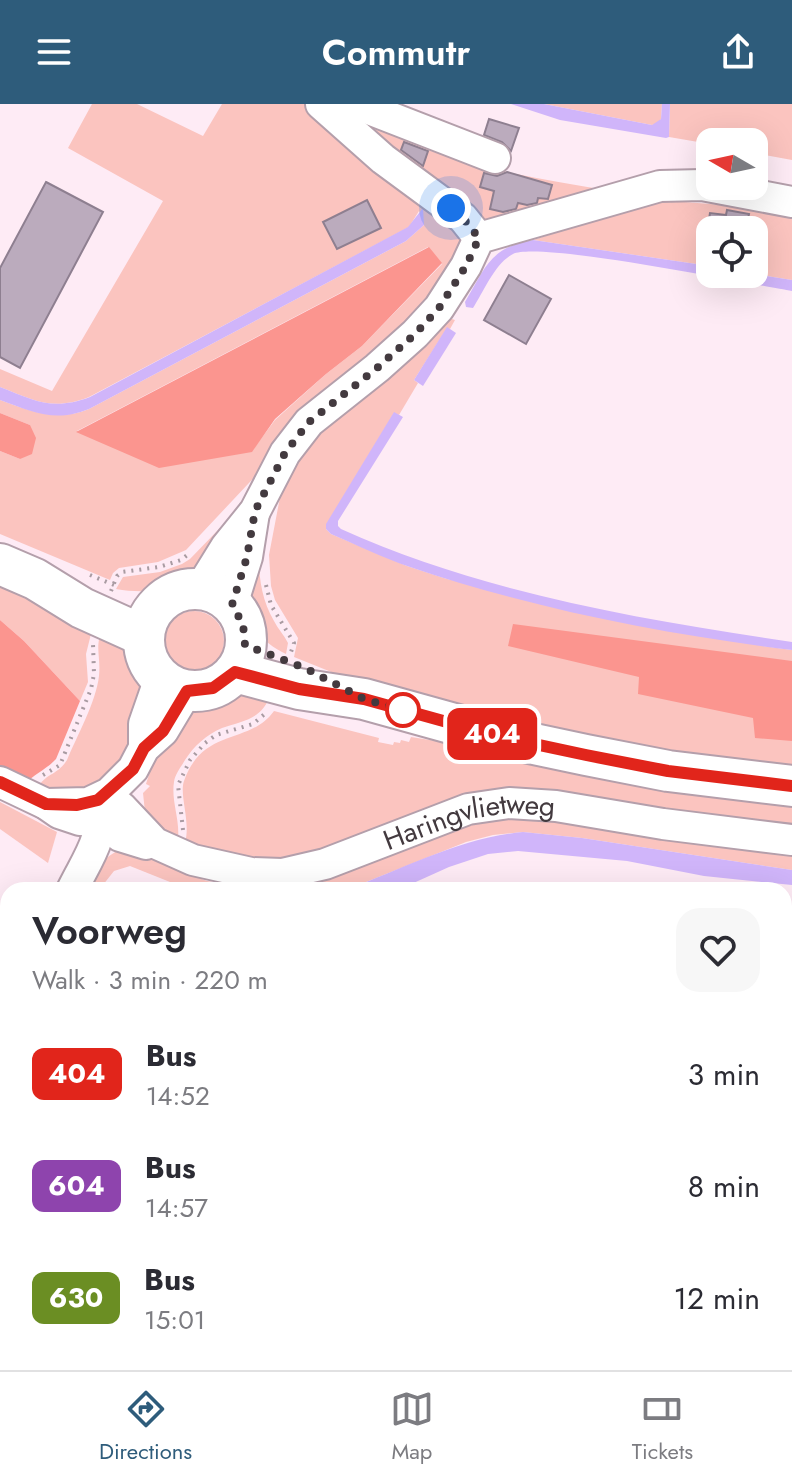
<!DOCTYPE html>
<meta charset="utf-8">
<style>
:root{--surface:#fff;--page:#f7f7f7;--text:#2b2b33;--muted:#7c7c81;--line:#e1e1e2;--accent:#2e5c7b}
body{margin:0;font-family:Jost,sans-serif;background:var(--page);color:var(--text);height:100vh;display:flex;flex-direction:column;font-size:30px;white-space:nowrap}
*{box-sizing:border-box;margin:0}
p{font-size:26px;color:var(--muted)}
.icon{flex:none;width:44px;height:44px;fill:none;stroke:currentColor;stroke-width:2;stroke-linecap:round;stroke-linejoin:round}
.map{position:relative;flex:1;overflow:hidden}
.side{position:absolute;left:0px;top:778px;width:792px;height:488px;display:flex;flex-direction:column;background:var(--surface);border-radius:24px 24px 0 0;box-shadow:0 8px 32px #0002}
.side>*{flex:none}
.badge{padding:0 16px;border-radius:12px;font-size:28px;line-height:52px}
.needle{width:52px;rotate:279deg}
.controls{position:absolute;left:696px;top:24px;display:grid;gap:16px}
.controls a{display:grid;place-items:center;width:72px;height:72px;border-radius:16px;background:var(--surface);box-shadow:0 8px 32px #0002;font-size:40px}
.you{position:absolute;width:40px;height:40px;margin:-20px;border:6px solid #fff;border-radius:50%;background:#1a73e8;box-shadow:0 0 0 12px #1a73e833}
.map>.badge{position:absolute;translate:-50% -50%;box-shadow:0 0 0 4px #fff}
.round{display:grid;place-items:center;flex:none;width:84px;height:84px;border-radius:24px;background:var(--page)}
.head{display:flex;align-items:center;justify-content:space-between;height:136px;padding:0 32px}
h1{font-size:38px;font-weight:600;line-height:60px}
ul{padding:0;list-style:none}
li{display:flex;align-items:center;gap:24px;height:112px;padding:0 32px}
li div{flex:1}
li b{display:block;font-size:30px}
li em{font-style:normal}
li .badge{min-width:88px;font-weight:700;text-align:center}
header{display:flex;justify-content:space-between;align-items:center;height:104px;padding:0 32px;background:var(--accent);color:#fff;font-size:36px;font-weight:600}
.menu{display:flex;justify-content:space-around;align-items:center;height:112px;border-top:2px solid var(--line);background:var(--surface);font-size:22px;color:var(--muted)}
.menu a{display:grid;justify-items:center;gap:4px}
.menu .on{color:var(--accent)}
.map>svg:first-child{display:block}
.green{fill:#fbc4bf;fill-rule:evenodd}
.forest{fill:#fb958f}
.water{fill:#d0b5fa}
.building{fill:#bbabbd;stroke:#8e7f90;stroke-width:2}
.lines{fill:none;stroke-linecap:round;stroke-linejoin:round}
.minor-casing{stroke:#b49fab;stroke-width:34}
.major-casing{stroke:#b49fab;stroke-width:44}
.path{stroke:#a99ba2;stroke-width:4;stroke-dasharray:2 6;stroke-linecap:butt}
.minor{stroke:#fff;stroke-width:30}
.major{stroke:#fff;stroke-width:40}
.line-casing{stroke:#fff;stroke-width:18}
.line{stroke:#e1251b;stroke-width:12}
.walk{stroke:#433a3f;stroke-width:8;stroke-dasharray:0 14.4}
.stop-dot{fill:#fff;stroke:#e1251b;stroke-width:4}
.labels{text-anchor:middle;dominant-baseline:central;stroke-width:6;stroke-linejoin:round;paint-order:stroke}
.street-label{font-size:28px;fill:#433a3f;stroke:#fefefe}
</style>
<header><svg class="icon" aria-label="menu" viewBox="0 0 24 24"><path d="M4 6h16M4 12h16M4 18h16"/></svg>Commutr<svg class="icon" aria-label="share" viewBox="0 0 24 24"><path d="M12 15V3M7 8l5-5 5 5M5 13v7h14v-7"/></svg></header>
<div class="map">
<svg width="792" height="1266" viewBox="0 0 792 1266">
<rect width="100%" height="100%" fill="#feebf5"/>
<g class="green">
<path d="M92,0h45l66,32 19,-32h89l146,121 5,18 -31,57 -167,167 -78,83 -28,12 -39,6 -6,5 -3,7 -110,-46v-83l20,8 10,-34 -30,-12v-13c30,11 58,22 89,9l317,-168 18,-16 -5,-14 -10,16 -320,170c-36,14 -54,4 -89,-10v-18l52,22 111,-190 -95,-53zM428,143l14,17 -80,82 -36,28 -51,46 -23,31 -175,-20z"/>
<polygon points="544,0 662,0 661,15 658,19 652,21"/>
<polygon points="670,0 792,0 792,56 754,49 754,38 710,38 710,40 669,33"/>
<path d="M334,4c43,19 86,42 132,54 48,13 97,21 146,29l-123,37z"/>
<polygon points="659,96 723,101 792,114 792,176 754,170 754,126 710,126 710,162 533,136"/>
<polygon points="446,213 455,216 450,225 447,224 414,276 418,279 399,311 394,309 327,420 326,425 331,430 407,462 447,475 763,542 792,546 792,663 588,636 366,582 294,553 298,534 275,496 271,482 269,451 285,367 299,344"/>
<path d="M247,396c-14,21 -29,52 -46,70 -21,22 -57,24 -85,19l7,-12 37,-5 22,-8 8,-5z"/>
<path d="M259,456c0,21 4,42 15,61 4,8 10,14 14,22l-2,11c-21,-10 -44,-31 -40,-56 2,-13 9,-26 13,-38z"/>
<polygon points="0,476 94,518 86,550 88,578 80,597 24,537 0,516"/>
<circle cx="194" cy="537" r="30"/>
<path d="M103,522c14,12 31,22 37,41 7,27 -11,96 -33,114 -6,5 -20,12 -27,14 -11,3 -31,-5 -42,-7 6,-14 20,-13 29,-28 10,-24 29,-58 32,-84 2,-22 -5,-27 4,-50z"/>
<path d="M246,584l22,13c-11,20 -27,20 -46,27 -16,7 -28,18 -37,32 -4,7 -10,14 -11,22 -3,19 6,37 4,56l-4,3 -29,-29 -2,-19 7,-7 -4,-2c17,-55 43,-84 100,-96z"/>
<path d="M274,607l105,27 -1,4 15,3 1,-3 6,1 1,-3 8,2 2,-5 381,61v33l-245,-35 -209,55 -86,13 -67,-21c6,-22 -6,-48 -1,-62 19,-54 66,-36 90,-70z"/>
<polygon points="0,698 57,728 48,759 0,725"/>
<path d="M497,712h58l237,34v20l-210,-32 -59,-6 -30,3 -27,7 -120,48h-156l-60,-24 -16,5 -15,19 -11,-5c7,-17 19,-32 36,-36l83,32 29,5 26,1z"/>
<polygon points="784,918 792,918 792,997 784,996"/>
<polygon points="784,1014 792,1015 792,1234 784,1233"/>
<polygon points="784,1243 792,1244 792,1266 613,1266 602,1258 784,1258"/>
<polygon points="235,1258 307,1258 320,1266 250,1266"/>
</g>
<g class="forest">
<polygon points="429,143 442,159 362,242 326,270 275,315 252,348 159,364 76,328"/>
<polygon points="0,309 30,321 36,334 32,350 20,355 0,347"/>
<path d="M0,516l24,21 56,60 -24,58c-9,10 -22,15 -31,25l-25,-12z"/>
<polygon points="513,520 792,557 792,637 755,634 753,614 638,590 639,573 508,542"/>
</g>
<g class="water">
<polygon points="511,0 544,0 652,21 661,15 662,0 670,0 669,33 666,34 560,16"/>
<path d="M423,104l1,17 -18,16 -317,168c-34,14 -56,3 -89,-9v-13c35,14 53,24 90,10l318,-170z"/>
<path d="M533,136l177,26v8h44l38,6v11c-43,-7 -252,-50 -279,-37 -18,9 -29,37 -40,54l-7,-1 -1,-5c21,-35 24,-54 68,-62z"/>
<polygon points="447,223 456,229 423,282 414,276"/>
<path d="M394,308l9,5 -65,104v5l3,3c142,64 298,90 451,113v8c-130,-16 -258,-41 -382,-83 -27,-9 -53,-22 -79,-33l-5,-5v-5z"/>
<path d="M523,728l59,6 210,32v15l-88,-9 -77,-15 -109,-10 -30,3 -39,13 -51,23h-52c59,-22 114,-52 177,-58z"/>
</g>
<g class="building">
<polygon points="489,15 519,24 511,47 502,38 484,31"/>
<polygon points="404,38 428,47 423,62 401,46"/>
<polygon points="507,68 552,81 548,95 538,94 537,99 527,101 518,99 516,105 503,108 490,105 494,87 480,83 484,69 497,72"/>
<polygon points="46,78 103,108 20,264 0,253 0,164"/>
<polygon points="367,96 381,124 337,145 323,118"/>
<polygon points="727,106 749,110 748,115 757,116 757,126 707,126 710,109 726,111"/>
<polygon points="509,171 551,195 526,240 484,216"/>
</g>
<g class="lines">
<defs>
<g id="minor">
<polyline points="321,0 383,55 463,114 479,134"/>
<polyline points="356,0 495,54"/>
<polyline points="200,485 226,443 255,407 285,349 309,318 377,264 415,230 439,204 466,162 479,134 660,82 702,81 792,98"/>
<polyline points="232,501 247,453 254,409"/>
<polyline points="144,644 144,620 160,574"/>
<polyline points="0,678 46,700 59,709 80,716 102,717 120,732 146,740"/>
<path id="s1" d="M98,696l23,7 34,36 38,17 58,13 31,1 43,-10 143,-55 41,-6 47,3 107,18 129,16"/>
<polyline points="46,700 88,699 109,689 133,665 144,644 163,627 187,587"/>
<path d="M72,786c15,-31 33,-52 27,-87"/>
<polyline points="784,907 792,908"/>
<polyline points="0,937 8,920"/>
<polyline points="784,1027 792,1028"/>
<polyline points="0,1080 8,1084"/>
<polyline points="784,1225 792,1226"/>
<polyline points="330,1258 344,1266"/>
<polyline points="589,1258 598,1266"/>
<polyline points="636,1266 643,1258"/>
</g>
<g id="major">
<polyline points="0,460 35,475 82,504 144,532"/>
<circle cx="195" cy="536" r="51"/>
<polyline points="235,568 299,585 364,595 501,633 586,651 668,667 792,682"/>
</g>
</defs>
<use href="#minor" class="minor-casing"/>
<use href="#major" class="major-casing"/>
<g class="path">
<polyline points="90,471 114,481"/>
<polyline points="266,481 271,501 294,539 290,551"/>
<polyline points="111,487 117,472 122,468 159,463 181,456 191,448"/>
<polyline points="43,671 60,661 91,585 94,570 93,540"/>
<polyline points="183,726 178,681 190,656 205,639 216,631 253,620 267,608"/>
</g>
<use href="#minor" class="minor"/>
<use href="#major" class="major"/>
</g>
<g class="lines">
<defs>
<polyline id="line" points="0,678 46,700 77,701 98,696 133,665 144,644 163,627 187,587 213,584 235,568 299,585 364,595 501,633 586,651 668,667 792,682"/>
</defs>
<use href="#line" class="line-casing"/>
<use href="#line" class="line"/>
<polyline class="walk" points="403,606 364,595 305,564 245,541 243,520 232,501 247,453 255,407 285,349 309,318 377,264 415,230 439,204 466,162 479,134 463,114 451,104"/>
</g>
<circle class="stop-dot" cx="403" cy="606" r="16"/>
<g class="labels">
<g class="street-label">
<text stroke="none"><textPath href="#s1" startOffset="402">Haringvlietweg</textPath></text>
</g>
</g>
</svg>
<div class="controls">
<a><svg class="needle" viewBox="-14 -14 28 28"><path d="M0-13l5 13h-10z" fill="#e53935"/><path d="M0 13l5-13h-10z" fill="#7c7c81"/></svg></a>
<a><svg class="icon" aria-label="locate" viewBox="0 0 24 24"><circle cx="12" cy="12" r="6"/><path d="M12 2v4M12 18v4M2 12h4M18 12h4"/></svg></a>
</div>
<div class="you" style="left:451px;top:104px"></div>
<b class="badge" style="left:492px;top:630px;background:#e1251b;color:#fff">404</b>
<section class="side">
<div class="head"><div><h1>Voorweg</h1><p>Walk · 3 min · 220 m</p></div><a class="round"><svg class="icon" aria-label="heart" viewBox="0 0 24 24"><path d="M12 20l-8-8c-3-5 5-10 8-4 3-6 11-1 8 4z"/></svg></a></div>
<ul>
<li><span class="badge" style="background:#e1251b;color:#fff">404</span><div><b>Bus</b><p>14:52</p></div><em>3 min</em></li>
<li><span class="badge" style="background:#8e44ad;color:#fff">604</span><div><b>Bus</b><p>14:57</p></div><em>8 min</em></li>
<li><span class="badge" style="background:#6b8e23;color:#fff">630</span><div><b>Bus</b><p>15:01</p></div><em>12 min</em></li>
</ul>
</section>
</div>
<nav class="menu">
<a class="on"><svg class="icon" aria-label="directions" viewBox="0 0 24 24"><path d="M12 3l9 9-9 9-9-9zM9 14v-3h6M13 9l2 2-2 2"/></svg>Directions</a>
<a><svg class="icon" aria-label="map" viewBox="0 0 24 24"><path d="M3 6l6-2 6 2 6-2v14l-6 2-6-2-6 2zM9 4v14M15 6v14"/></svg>Map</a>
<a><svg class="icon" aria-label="tickets" viewBox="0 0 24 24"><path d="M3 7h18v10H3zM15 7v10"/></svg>Tickets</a>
</nav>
